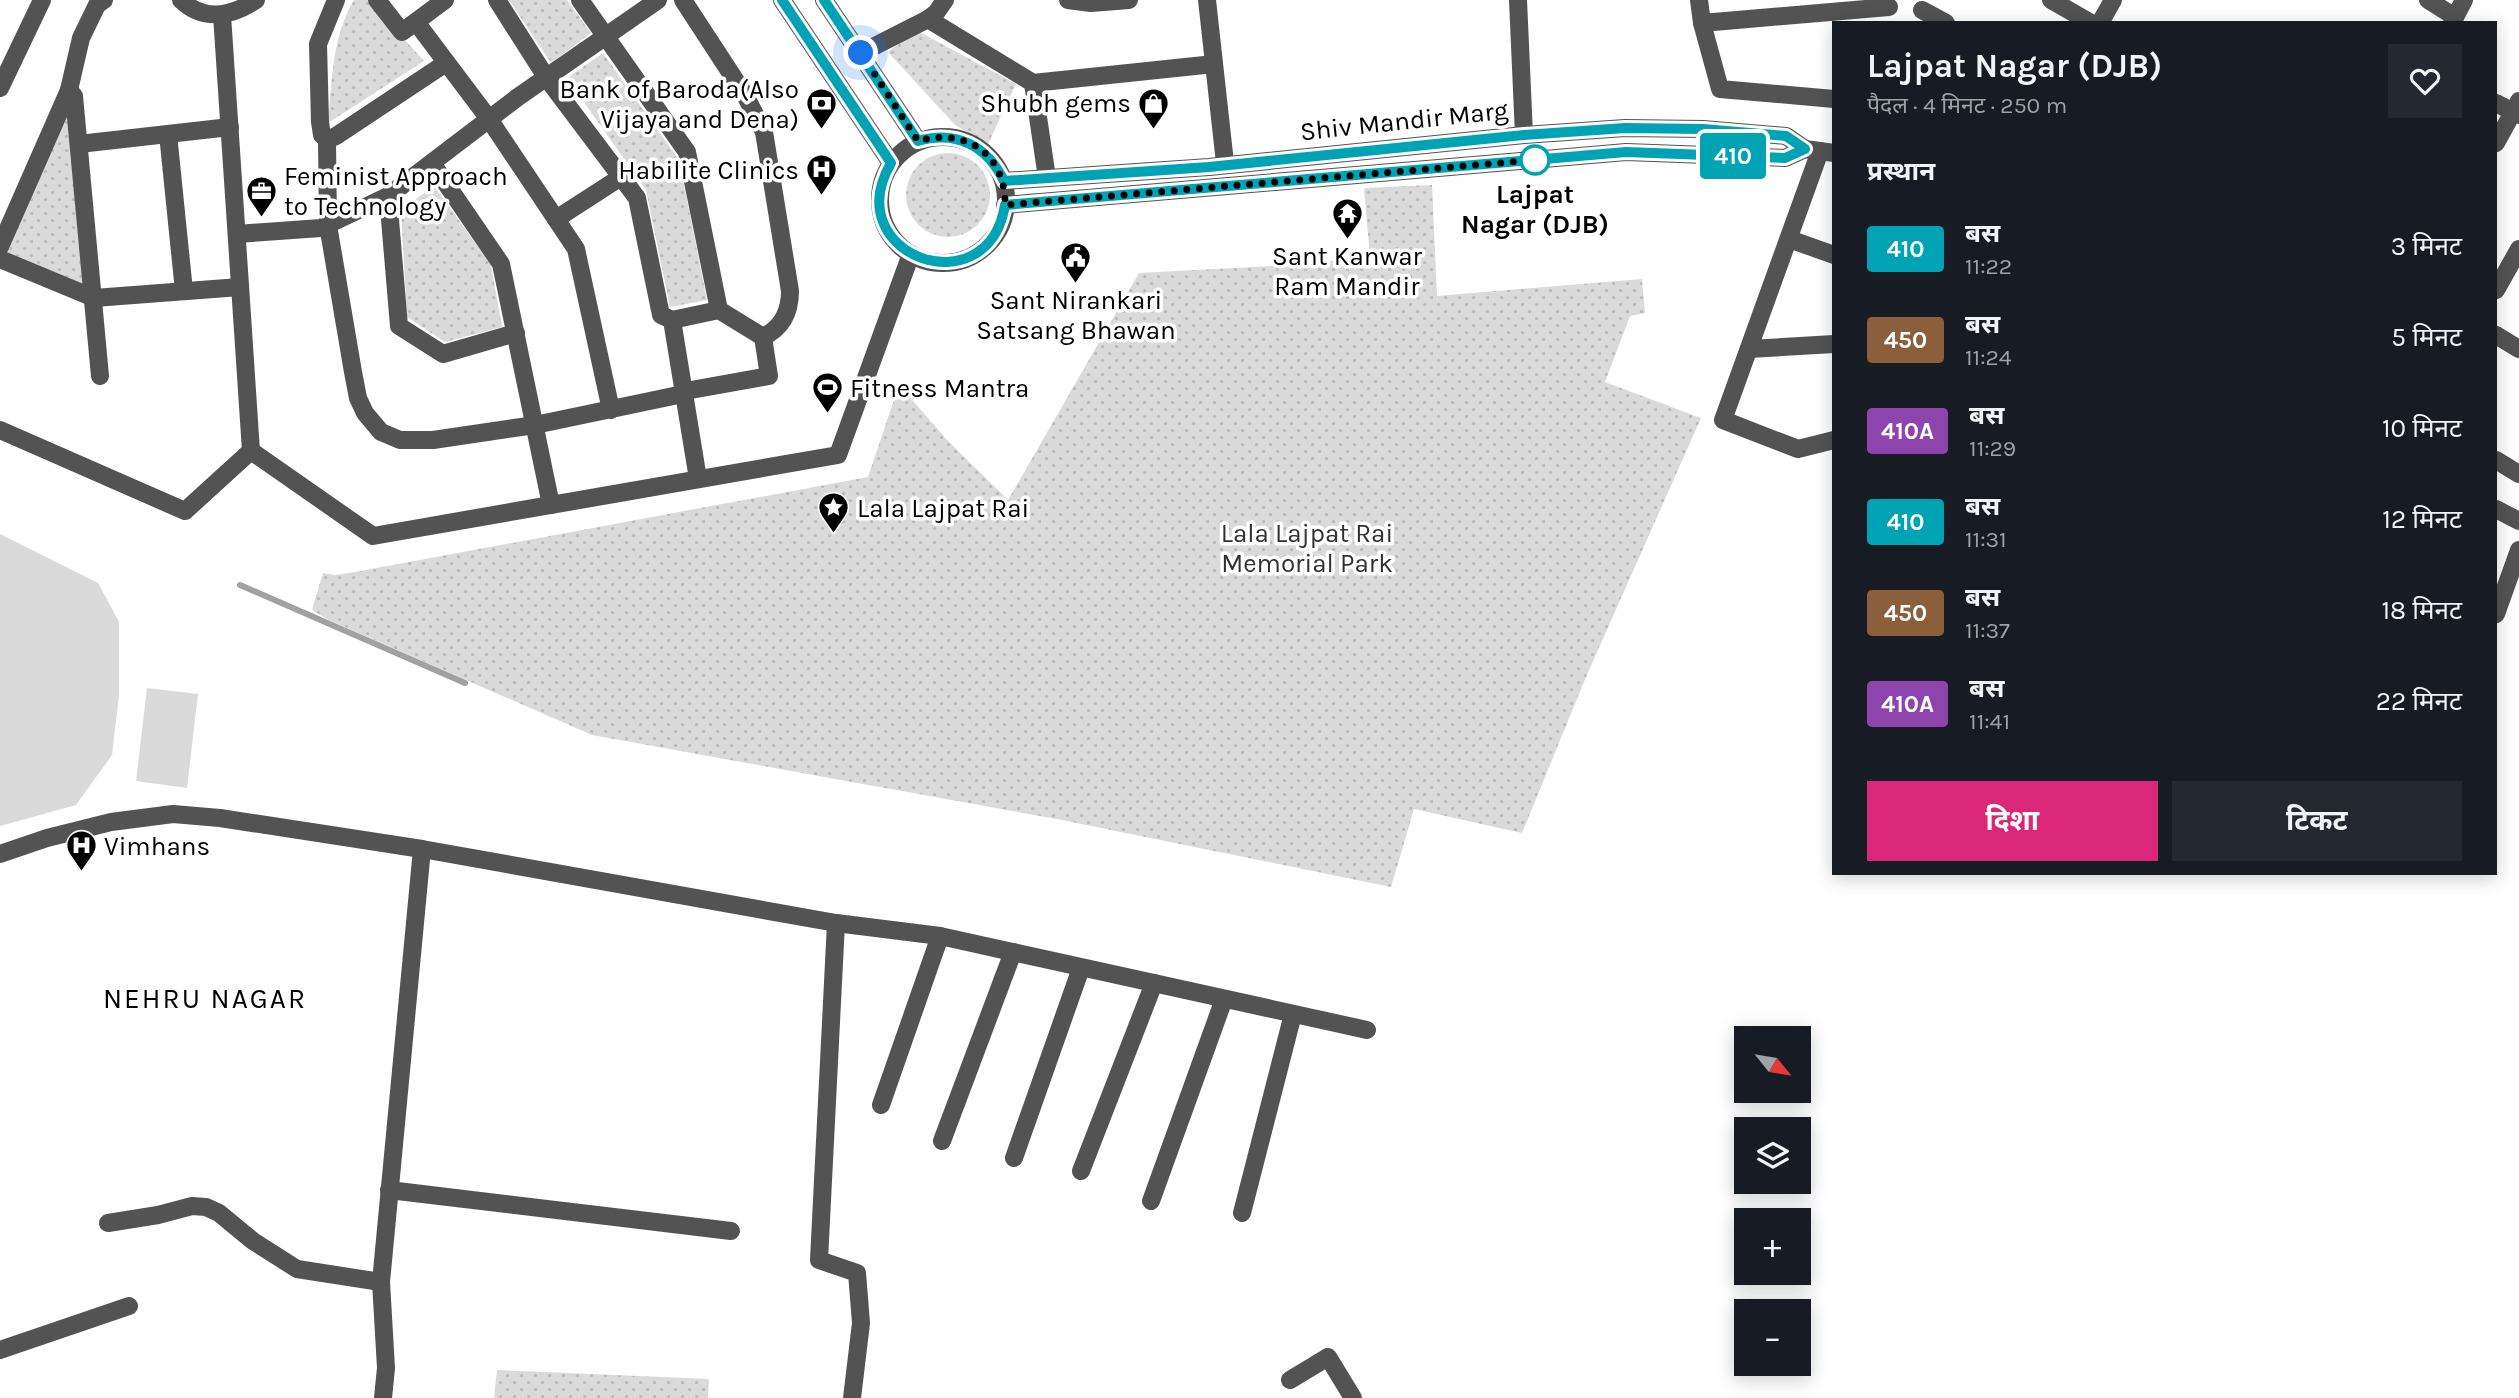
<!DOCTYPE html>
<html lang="hi">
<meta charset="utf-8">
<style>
:root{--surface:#171b24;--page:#242831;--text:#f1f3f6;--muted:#9ea1a6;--accent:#db2777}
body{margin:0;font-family:Karla,"Noto Sans Devanagari",sans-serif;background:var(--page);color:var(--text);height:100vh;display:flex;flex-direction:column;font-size:26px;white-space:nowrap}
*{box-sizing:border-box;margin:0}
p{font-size:23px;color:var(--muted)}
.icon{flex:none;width:38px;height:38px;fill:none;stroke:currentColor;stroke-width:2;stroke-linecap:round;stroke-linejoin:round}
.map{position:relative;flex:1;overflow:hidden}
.panel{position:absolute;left:1832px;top:21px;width:665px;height:854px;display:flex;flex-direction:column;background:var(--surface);border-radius:0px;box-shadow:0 4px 18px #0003}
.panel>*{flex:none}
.badge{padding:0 14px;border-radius:5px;font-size:24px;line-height:46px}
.needle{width:46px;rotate:120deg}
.fabs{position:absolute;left:1734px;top:1026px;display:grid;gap:14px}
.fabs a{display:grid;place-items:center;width:77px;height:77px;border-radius:0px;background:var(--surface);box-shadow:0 4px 18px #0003;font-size:35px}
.you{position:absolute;width:35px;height:35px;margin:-18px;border:5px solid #fff;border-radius:50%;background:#1a73e8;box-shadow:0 0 0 10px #1a73e833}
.map>.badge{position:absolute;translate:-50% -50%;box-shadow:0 0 0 4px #fff}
h2{padding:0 35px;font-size:26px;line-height:63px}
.round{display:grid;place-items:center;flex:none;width:74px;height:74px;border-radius:0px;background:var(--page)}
.overview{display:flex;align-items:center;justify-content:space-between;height:119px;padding:0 35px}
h1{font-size:33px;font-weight:700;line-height:52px}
.button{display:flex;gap:14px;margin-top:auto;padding:14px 35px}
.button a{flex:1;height:80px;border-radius:0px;background:var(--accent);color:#fff;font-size:28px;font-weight:700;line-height:80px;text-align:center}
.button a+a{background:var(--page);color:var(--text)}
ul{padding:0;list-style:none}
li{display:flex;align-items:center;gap:21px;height:91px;padding:0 35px}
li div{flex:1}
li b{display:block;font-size:26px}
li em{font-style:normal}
li .badge{min-width:77px;font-weight:700;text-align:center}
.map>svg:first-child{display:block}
.grass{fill:#dadada}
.park{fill:url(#park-dots)}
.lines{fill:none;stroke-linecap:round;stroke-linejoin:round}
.stream{stroke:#a1a1a1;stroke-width:6}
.minor{stroke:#535353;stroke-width:18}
.line-casing{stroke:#fff;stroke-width:16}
.line{stroke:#00a3b4;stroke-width:10}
.walk{stroke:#000;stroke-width:7;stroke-dasharray:0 12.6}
.stop-dot{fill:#fff;stroke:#00a3b4;stroke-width:3.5}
.labels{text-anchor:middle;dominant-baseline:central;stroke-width:7;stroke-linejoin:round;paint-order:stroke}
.poi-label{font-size:26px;fill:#000;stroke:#fff;text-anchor:start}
.street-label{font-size:26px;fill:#000;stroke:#fff}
.stop-label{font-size:26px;font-weight:bold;fill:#000;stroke:#fff}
.park-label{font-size:26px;fill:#313131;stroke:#fff}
.neighbourhood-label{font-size:28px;letter-spacing:2px;fill:#000;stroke:#fff}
</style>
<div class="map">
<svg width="2519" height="1398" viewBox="0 0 2519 1398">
<defs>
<pattern id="park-dots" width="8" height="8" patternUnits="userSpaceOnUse" patternTransform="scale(1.75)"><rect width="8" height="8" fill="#dadada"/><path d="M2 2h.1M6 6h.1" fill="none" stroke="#b9b9b9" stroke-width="1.8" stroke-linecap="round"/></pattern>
</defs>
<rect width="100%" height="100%" fill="#fff"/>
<g class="grass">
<polygon points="0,534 98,583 119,622 119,695 112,755 76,805 0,826"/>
<polygon points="147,688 198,694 187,788 136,781"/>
</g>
<g class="park">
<path d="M354,0h14l56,61 -96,62c4,-41 4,-87 26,-123z"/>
<polygon points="509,0 567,0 591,33 551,63"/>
<polygon points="916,30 1016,84 988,144 955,125 888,52"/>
<polygon points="603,53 679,160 707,300 670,307 646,190 567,78"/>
<polygon points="70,107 86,288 7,254"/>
<circle cx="948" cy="195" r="42"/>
<polygon points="1432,185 1437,296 1642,279 1645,313 1630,316 1605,382 1701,418 1586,677 1522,833 1414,809 1391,887 1062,820 592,735 329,620 312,610 323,573 335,575 355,572 868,477 899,385 949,442 1008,500 1139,273 1289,265 1370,257 1364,188"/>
<polygon points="434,186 491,265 502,327 445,342 407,317 401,210"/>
<polygon points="497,1370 709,1379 708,1398 494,1398"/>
</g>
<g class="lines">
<polyline class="stream" points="240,585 465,683"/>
<g class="minor">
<path d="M181,0c23,22 51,16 75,0"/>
<polyline points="336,0 318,44 320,122 322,135 327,140 336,136 446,63"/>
<polyline points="377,0 402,32 445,0"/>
<polyline points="497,0 546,77 637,198 661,315 672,320 719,310 687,152 580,0"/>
<path d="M683,0l62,95 19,37 26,159c0,21 -8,37 -27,46"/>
<polyline points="782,0 891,163"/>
<polyline points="824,0 918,141"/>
<polyline points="1068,0 1091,3 1129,0"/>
<polyline points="1207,0 1225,163"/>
<polyline points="1518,0 1524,135"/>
<polyline points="1699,0 1702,23 1720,89 1834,99"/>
<polyline points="2051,0 2091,23"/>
<polyline points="2428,0 2455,17"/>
<polyline points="1922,10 1946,23"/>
<polyline points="222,15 251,451 373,536 838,455 911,254"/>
<polyline points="928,19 936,13 945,0"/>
<polyline points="416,22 489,119 576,249 611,410"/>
<polyline points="1702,23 1889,7"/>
<polyline points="2100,23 2113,0"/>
<polyline points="2452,23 2464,0"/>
<polyline points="861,53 928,19 1033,83 1214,64"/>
<polyline points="1033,83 1047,178"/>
<polyline points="0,88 42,0"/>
<polyline points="69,90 74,96 100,376"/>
<polyline points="2496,103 2519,115"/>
<polyline points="168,134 184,291"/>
<circle cx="943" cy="200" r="63"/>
<polyline points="327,140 328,225 353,372 358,398 365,413 381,432 400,440 433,440 535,425 683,394 691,390 769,376 763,337 719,310"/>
<polyline points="2496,143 2519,101"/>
<polyline points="79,144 230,127"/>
<polyline points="1820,151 1723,420 1798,449 1834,440"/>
<polyline points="432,163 501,264 551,505"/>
<polyline points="1004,181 1209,167 1524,135 1625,128 1703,129 1786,136 1805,149 1834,153"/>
<polyline points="388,196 399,326 443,354 516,333"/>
<polyline points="1005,205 1626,152 1785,158 1805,149"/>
<polyline points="556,219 621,177"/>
<polyline points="237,234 321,228 388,196 518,97 658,0"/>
<polyline points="1789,239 1834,255"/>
<polyline points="0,247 69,90 81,38 97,5 104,0"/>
<polyline points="0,259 94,298 240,287"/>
<polyline points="2496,290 2519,249"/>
<polyline points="672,320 698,479"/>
<polyline points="2496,335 2519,349"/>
<polyline points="1749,349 1834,344"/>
<polyline points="0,430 185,511 251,451"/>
<polyline points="2496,460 2519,474"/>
<polyline points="2496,509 2519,521"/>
<polyline points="2496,614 2519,550"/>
<polyline points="0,854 47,838 111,822 173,814 220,818 422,849 836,923 940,936 1367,1030"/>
<polyline points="836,923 819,1260 857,1273 861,1323 852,1398"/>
<polyline points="881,1105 940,936"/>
<polyline points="942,1141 1013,952"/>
<polyline points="1014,1158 1081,968"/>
<polyline points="1081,1171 1154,983"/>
<polyline points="389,1190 731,1231"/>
<polyline points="1151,1201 1224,999"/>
<polyline points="1242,1213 1293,1014"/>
<polyline points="108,1223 158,1215 192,1206 206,1207 219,1213 253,1241 297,1269 381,1282"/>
<polyline points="0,1350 129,1306"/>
<polyline points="1290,1380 1328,1357 1353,1398"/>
<polyline points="383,1398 386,1368 381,1282 422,849"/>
</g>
</g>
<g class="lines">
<defs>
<path id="line" d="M782,0l109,163c-54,93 97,146 114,42l621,-53 159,6 20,-9 -19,-13 -83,-7 -78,-1 -101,7 -315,32 -205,14c-17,-35 -47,-51 -86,-40l-94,-141"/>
</defs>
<use href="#line" class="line-casing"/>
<use href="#line" class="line"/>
<path class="walk" d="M861,53l57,88c47,-14 88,13 87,64l530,-45"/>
</g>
<defs>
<symbol id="shop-pin" viewBox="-11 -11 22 30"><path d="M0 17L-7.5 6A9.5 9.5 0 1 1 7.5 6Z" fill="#000" stroke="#fff"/><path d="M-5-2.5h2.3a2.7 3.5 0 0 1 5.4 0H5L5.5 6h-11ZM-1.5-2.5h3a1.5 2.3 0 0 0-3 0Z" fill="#fff"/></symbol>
<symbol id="bank-pin" viewBox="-11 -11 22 30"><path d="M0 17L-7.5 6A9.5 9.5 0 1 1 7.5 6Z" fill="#000" stroke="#fff"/><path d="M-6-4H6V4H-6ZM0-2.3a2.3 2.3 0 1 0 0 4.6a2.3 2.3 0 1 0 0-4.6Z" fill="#fff"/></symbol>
<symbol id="hospital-pin" viewBox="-11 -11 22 30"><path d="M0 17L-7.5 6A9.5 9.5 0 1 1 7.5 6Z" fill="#000" stroke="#fff"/><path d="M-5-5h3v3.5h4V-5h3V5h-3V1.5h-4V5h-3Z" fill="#fff"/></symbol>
<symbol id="office-pin" viewBox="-11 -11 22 30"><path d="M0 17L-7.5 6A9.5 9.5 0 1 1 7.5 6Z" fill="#000" stroke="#fff"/><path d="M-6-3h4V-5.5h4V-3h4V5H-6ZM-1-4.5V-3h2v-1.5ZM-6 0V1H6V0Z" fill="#fff"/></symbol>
<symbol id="temple-pin" viewBox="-11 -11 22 30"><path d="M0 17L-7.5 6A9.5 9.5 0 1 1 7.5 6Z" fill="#000" stroke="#fff"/><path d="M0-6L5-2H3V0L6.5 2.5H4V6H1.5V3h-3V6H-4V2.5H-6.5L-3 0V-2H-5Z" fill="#fff"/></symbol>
<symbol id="civic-pin" viewBox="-11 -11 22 30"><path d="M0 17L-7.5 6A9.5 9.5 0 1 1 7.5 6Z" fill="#000" stroke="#fff"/><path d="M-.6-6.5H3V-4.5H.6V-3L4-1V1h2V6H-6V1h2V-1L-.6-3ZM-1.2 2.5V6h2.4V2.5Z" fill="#fff"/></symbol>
<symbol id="stadium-pin" viewBox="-11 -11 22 30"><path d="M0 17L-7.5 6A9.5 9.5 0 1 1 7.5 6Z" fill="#000" stroke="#fff"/><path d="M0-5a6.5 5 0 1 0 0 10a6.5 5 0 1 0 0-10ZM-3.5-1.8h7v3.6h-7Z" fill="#fff"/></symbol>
<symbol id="sight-pin" viewBox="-11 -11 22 30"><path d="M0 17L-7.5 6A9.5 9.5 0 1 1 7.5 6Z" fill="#000" stroke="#fff"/><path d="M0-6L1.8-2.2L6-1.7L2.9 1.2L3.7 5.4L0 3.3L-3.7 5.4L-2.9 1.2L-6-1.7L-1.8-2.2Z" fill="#fff"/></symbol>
</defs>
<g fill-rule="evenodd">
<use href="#shop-pin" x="1136" y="86" width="35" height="47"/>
<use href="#bank-pin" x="804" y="86" width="35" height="47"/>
<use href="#hospital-pin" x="804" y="152" width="35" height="47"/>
<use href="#office-pin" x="244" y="174" width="35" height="47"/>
<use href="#temple-pin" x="1330" y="196" width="35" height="47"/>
<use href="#civic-pin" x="1058" y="240" width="35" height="47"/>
<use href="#stadium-pin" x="810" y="370" width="35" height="47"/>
<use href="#sight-pin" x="816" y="490" width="35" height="47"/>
<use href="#hospital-pin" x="64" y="828" width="35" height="47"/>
</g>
<circle class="stop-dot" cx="1535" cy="160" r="14"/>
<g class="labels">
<g class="poi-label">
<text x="799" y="89" text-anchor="end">Bank of Baroda(Also<tspan x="799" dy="30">Vijaya and Dena)</tspan></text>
<text x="1131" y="103" text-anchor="end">Shubh gems</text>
<text x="799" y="170" text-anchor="end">Habilite Clinics</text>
<text x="284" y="176">Feminist Approach<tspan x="284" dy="30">to Technology</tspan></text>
<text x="1347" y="256" text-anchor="middle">Sant Kanwar<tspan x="1347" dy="30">Ram Mandir</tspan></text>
<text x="1076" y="300" text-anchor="middle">Sant Nirankari<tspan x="1076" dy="30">Satsang Bhawan</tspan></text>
<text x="850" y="388">Fitness Mantra</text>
<text x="857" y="508">Lala Lajpat Rai</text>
<text x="104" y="846">Vimhans</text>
</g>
<g class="street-label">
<text transform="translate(1404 121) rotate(-6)">Shiv Mandir Marg</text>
</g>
<g class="stop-label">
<text x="1535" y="194">Lajpat<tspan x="1535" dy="30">Nagar (DJB)</tspan></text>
</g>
<g class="park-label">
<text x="1307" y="533">Lala Lajpat Rai<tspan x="1307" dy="30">Memorial Park</tspan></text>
</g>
<g class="neighbourhood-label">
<text x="205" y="998">NEHRU NAGAR</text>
</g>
</g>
</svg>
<div class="fabs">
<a><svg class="needle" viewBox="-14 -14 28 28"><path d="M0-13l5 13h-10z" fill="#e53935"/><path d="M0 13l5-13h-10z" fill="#9ea1a6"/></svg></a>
<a><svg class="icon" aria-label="layers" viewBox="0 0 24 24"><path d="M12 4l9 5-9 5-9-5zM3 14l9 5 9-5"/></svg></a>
<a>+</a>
<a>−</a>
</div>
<div class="you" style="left:861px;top:53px"></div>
<b class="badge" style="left:1733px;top:156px;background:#00a3b4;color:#fff">410</b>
<section class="panel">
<div class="overview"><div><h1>Lajpat Nagar (DJB)</h1><p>पैदल · 4 मिनट · 250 m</p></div><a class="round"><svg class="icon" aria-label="heart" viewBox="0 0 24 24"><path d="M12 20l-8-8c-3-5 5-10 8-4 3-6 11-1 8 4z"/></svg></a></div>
<h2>प्रस्थान</h2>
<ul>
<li><span class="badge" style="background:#00a3b4;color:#fff">410</span><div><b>बस</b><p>11:22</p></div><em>3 मिनट</em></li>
<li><span class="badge" style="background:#8b5e3c;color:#fff">450</span><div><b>बस</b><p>11:24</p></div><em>5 मिनट</em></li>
<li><span class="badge" style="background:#8e44ad;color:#fff">410A</span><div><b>बस</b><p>11:29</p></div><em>10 मिनट</em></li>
<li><span class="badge" style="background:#00a3b4;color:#fff">410</span><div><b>बस</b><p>11:31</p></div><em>12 मिनट</em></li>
<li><span class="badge" style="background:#8b5e3c;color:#fff">450</span><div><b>बस</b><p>11:37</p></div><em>18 मिनट</em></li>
<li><span class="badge" style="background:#8e44ad;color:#fff">410A</span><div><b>बस</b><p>11:41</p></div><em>22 मिनट</em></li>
</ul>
<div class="button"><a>दिशा</a><a>टिकट</a></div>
</section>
</div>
